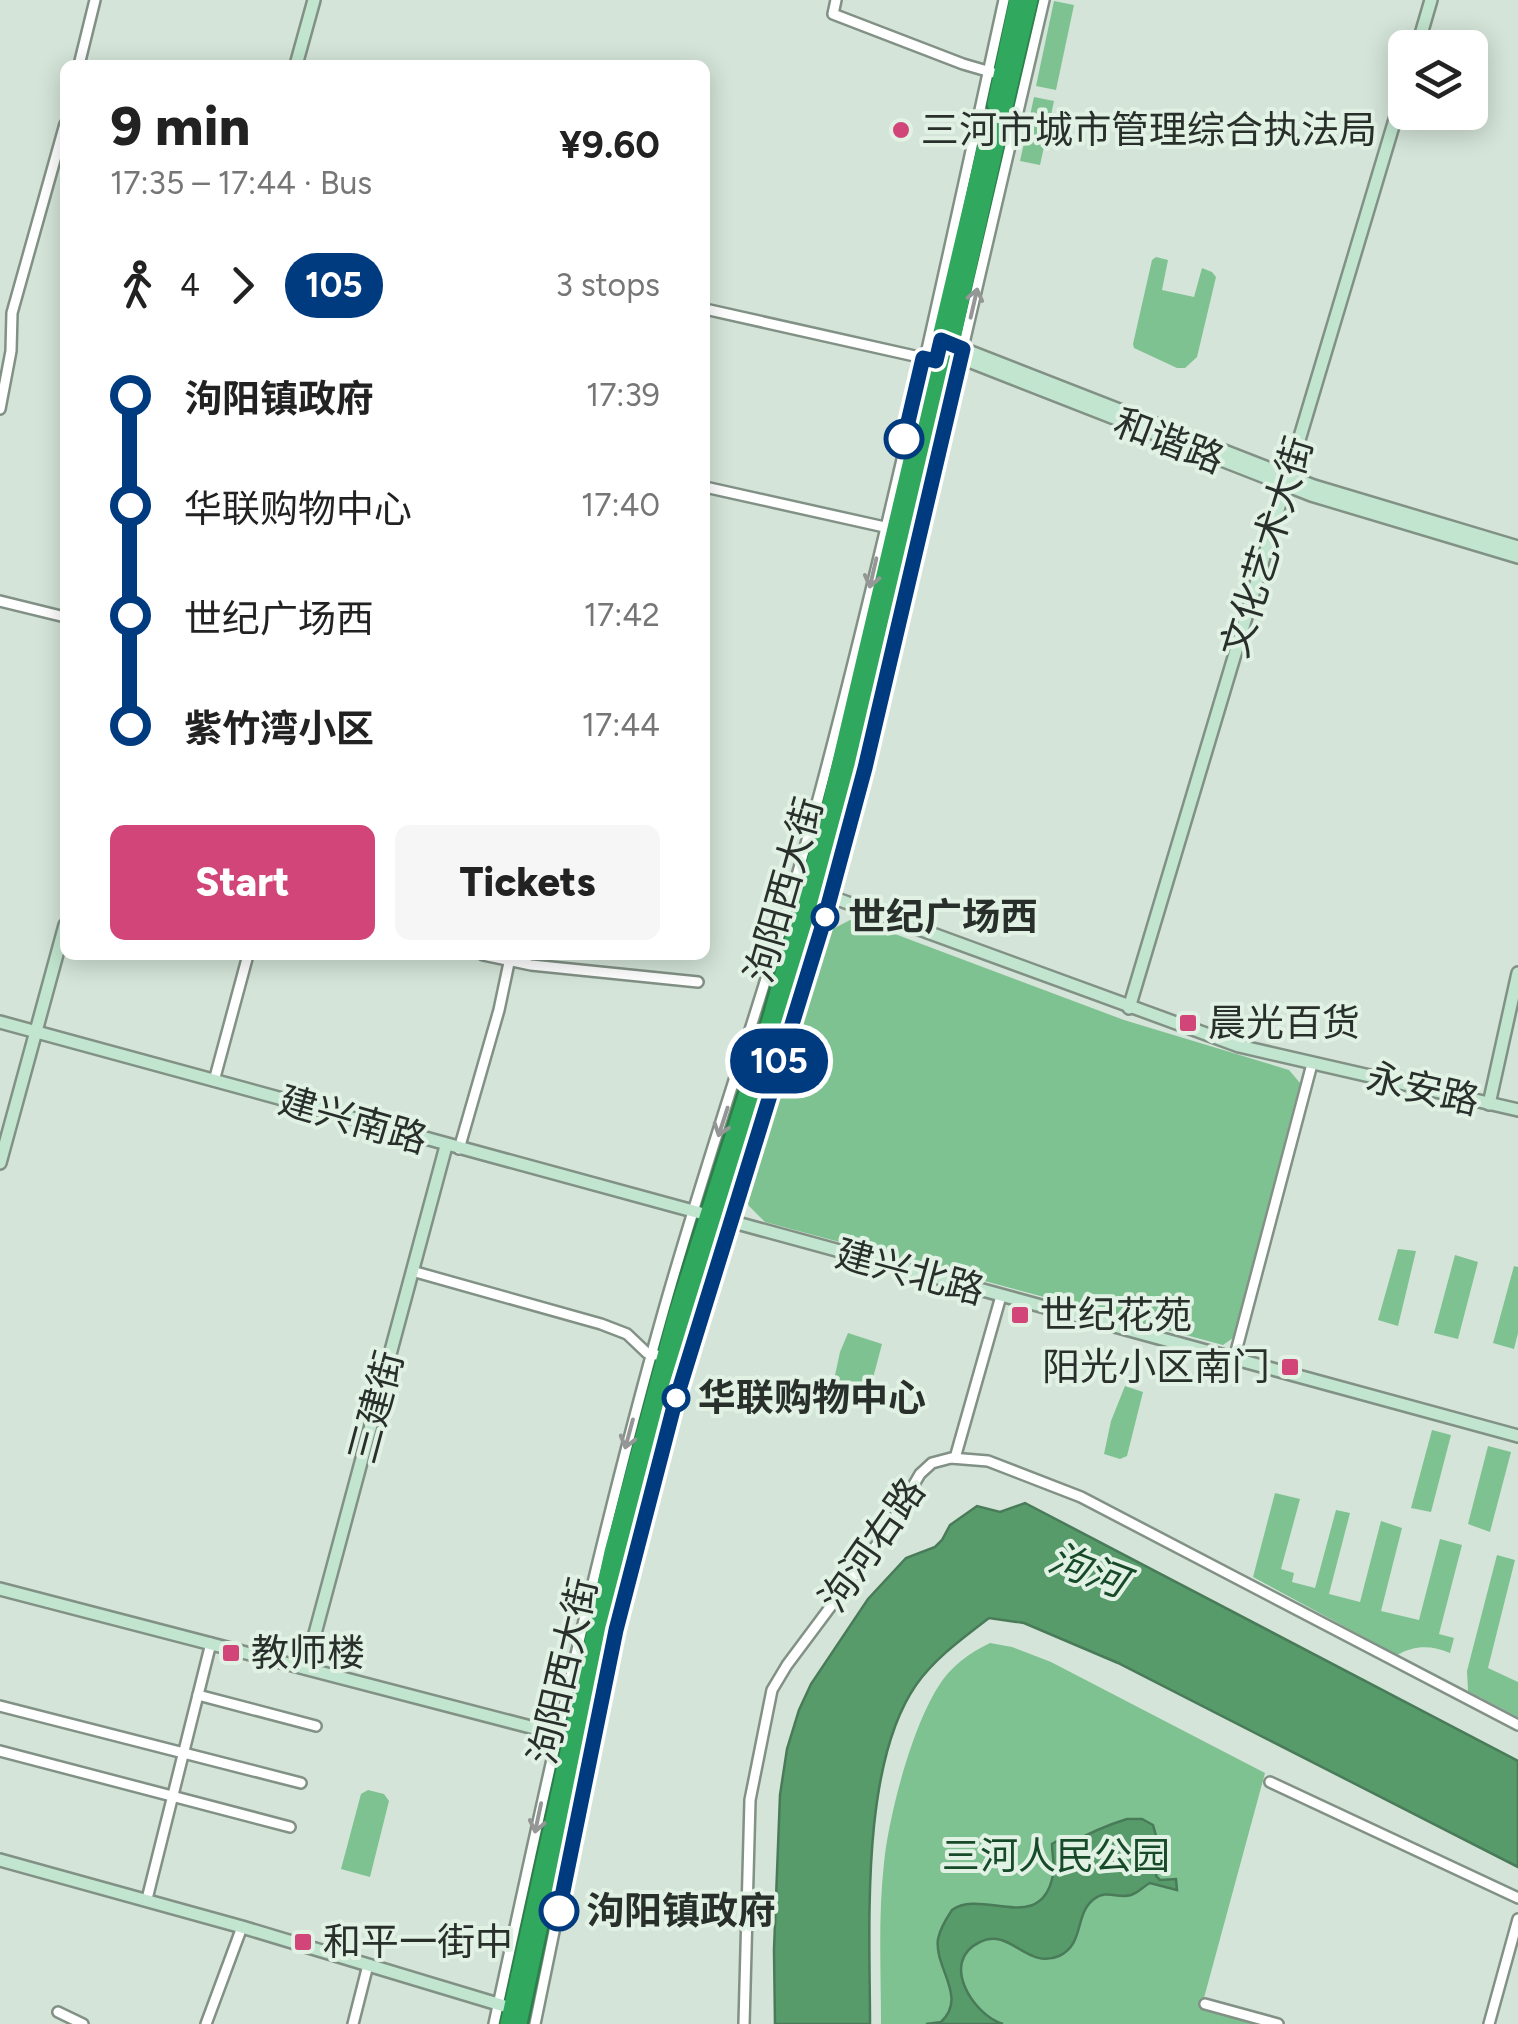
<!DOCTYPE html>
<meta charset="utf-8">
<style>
:root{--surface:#fff;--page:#f6f6f6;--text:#222;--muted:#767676;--accent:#d14578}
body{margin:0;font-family:Figtree,"Noto Sans SC",sans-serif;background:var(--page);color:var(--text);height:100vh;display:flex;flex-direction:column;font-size:38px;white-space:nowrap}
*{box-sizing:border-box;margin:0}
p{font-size:32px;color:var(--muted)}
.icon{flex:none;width:55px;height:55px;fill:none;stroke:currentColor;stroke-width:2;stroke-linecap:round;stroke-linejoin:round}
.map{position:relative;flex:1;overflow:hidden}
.sheet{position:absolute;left:60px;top:60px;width:650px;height:900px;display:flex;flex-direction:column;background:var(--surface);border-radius:15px;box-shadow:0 5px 25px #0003}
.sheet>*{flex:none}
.badge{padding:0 20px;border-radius:32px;font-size:35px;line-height:65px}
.fabs{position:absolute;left:1388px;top:30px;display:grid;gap:20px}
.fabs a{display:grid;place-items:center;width:100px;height:100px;border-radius:15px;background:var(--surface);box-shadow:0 5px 25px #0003;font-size:50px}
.map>.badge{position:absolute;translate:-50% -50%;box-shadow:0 0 0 5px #fff}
.legs{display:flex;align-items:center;gap:15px;height:110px;padding:0 50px;font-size:32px}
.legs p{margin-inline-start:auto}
.overview{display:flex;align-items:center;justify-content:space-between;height:170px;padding:0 50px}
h1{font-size:55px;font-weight:800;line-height:75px}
.cta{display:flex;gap:20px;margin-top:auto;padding:20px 50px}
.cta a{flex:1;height:115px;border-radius:15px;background:var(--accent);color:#fff;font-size:40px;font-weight:800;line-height:115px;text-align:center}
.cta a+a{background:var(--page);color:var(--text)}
ul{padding:0 50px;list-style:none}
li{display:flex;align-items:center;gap:35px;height:110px;font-size:38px}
li i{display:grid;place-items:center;width:15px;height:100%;margin:0 12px;background:currentColor}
li i::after{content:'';width:25px;height:25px;margin:-12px;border:8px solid;border-radius:50%;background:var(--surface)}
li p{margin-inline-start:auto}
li:first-child i{background:linear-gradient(#0000 50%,currentColor 0)}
li:last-child i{background:linear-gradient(currentColor 50%,#0000 0)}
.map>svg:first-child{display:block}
.green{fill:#7fc291}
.water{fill:#579b6b;stroke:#497b58;stroke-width:2.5}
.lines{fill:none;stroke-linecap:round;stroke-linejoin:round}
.street-casing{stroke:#829185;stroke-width:14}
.secondary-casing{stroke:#829185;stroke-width:16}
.highway-casing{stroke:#2e7e4c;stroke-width:20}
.street{stroke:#fff;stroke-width:9}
.secondary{stroke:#c1e5cf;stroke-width:11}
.highway{stroke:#30a85e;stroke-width:15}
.oneway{stroke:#949795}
.line-1-casing{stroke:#fff;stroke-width:22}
.line-1{stroke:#003b80;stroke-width:15}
.poi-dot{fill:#d14578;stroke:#e1f2e5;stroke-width:4}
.stop-1-dot{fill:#fff;stroke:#003b80;stroke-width:5}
.labels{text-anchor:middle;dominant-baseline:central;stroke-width:8;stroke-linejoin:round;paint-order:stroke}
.poi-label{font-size:38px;fill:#292f2b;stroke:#e1f2e5;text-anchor:start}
.street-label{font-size:38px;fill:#292f2b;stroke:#e1f2e5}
.stop-label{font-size:38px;font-weight:bold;fill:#292f2b;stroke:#e1f2e5;text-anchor:start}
.park-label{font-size:38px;fill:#164a28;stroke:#e1f2e5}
.water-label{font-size:40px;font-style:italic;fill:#174a29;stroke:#e1f2e5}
</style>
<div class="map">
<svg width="1518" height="2024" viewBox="0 0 1518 2024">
<rect width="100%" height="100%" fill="#d4e4d8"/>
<g class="green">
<polygon points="1054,1 1074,5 1056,90 1036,86"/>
<polygon points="1034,97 1054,101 1040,165 1020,161"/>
<polygon points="1156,257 1168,260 1162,290 1194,297 1202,268 1212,272 1216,277 1197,357 1185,368 1177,368 1134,348 1133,344 1152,260"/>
<polygon points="850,920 863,922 1124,1020 1289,1070 1300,1083 1233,1338 1223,1345 765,1222 749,1206 742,1191 829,931"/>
<polygon points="1398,1249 1416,1251 1398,1326 1378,1320"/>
<polygon points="1455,1255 1478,1262 1458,1339 1434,1333"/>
<polygon points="1514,1266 1518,1267 1518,1333 1514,1349 1493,1343"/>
<polygon points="848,1333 882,1344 868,1397 863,1402 831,1394 840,1352"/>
<polygon points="1125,1386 1143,1392 1127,1456 1120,1459 1104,1454 1111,1421"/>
<polygon points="1432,1430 1451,1435 1431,1512 1411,1508"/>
<polygon points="1488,1446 1511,1452 1490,1532 1468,1524"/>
<path d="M1275,1493l25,6 -19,70 13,4 -2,9 23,6 21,-78 14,3 -21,81 31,8 21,-81 21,7 -21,83 38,9 21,-81 22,6 -23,89 15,4 -4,15c-19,-8 -35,-8 -53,2l-144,-78z"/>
<polygon points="1497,1555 1515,1560 1488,1668 1518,1682 1518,1717 1468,1691 1467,1671"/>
<path d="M990,1643l22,4 39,15 214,111 -64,236 54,15h-374c0,-53 -3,-108 3,-161 5,-49 28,-135 54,-176 12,-20 31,-34 52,-44z"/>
<polygon points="368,1790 384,1794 389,1801 370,1877 341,1869 361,1794"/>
</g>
<g class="water">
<path d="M1025,1503l493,258v106l-400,-204 -94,-40 -35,-5c-26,20 -54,40 -73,67 -56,81 -46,243 -46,339h-95l-1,-74 6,-155 7,-46 12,-39 12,-26 57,-85 38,-41 29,-11 7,-7 8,-15 27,-19 23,6z"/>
<path d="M1127,1819h15l11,6 8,28 -5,23 4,4 16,-1 1,11 -27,-7c-6,3 -12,10 -19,12 -14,4 -24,-6 -37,4 -20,15 -9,45 -35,57 -32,14 -49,-29 -79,-14 -41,19 -7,73 23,82h-77l15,-2c27,-25 -7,-54 -3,-83 2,-10 8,-20 14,-29 30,-22 89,26 101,-35 2,-10 -1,-21 -1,-31l7,-4 8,5c22,-12 37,-19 60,-26z"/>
</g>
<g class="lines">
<defs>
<g id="street">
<polyline points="836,0 833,14 963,64 994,73"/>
<polyline points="79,65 95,0"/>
<polyline points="705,309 928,359"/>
<polyline points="0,409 11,351 12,313 65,124"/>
<polyline points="705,487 889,528"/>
<polyline points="0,601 65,617"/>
<polyline points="483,955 531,965 698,982"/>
<polyline points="214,1081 248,955"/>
<polyline points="459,1149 499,1010 510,958"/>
<polyline points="412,1271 601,1324 627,1334 647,1353 657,1355"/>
<polyline points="1234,1359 1312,1064"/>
<polyline points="955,1458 1001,1296"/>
<polyline points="198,1695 316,1726"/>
<polyline points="0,1706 301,1783"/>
<polyline points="0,1751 290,1827"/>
<polyline points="1270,1782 1518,1898"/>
<polyline points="147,1899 211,1643"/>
<polyline points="1205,2004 1278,2024"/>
<polyline points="58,2012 83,2024"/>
<polyline points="206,2024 242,1927"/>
<polyline points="353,2024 368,1965"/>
<path d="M494,2024c51,-236 102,-472 167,-704 48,-172 109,-340 155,-513 71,-266 129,-537 188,-807"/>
<polyline points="535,2024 616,1630 682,1376 823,924 865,768 1044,0"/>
<polyline points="744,2024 750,1800 772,1690 787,1665 887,1531 920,1474 932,1463 951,1458 988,1461 1081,1497 1518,1725"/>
<polyline points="1489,2024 1518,1919"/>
</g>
<g id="secondary">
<polyline points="1417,48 1431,0"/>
<polyline points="296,65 314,0"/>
<polyline points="948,343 1314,486 1518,547"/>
<polyline points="943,351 1311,495 1518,557"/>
<polyline points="818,892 1239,1046 1518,1110"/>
<polyline points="1129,1008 1405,86"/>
<polyline points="0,1022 1518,1436"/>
<polyline points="1489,1104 1518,973"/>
<polyline points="0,1163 65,925"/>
<polyline points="0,1589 569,1737"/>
<polyline points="306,1667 446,1146"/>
<polyline points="0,1860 242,1927 511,2008"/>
</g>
<g id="highway">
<polyline points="995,104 1017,0"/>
<polyline points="508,2024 612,1552 676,1315 770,1020 828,813 984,150"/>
<path d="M519,2024c50,-236 99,-473 167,-704 49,-168 107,-333 152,-503 73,-270 127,-545 192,-817"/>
</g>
</defs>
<use href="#street" class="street-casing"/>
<use href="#secondary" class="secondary-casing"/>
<use href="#highway" class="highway-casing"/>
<use href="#street" class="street"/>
<use href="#secondary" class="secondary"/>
<use href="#highway" class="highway"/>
</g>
<defs><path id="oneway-shaft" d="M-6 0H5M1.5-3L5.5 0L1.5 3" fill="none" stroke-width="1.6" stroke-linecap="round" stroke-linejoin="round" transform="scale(2.5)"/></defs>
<g class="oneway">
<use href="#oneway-shaft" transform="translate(974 303) rotate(-77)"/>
<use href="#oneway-shaft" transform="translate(873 573) rotate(103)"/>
<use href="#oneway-shaft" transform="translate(723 1122) rotate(108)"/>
<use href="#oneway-shaft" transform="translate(629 1434) rotate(105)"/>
<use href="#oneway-shaft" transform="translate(538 1818) rotate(102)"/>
</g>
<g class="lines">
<defs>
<polyline id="line-1" points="559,1911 616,1630 674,1406 823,924 865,768 963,349 941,340 936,361 923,358 904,439"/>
</defs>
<use href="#line-1" class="line-1-casing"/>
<use href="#line-1" class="line-1"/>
</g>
<g class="poi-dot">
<circle cx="901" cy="130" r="10"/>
<rect x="1178" y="1013" width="20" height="20" rx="5"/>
<rect x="1010" y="1305" width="20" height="20" rx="5"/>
<rect x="1280" y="1357" width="20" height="20" rx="5"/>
<rect x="221" y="1643" width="20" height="20" rx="5"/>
<rect x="293" y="1932" width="20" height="20" rx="5"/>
</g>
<g class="stop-1-dot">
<circle cx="904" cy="439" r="18"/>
<circle cx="825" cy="917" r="12"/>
<circle cx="676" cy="1398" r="12"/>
<circle cx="559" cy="1911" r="18"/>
</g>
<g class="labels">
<g class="poi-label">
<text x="921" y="130">三河市城市管理综合执法局</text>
<text x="1208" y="1023">晨光百货</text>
<text x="1040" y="1315">世纪花苑</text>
<text x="1270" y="1367" text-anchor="end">阳光小区南门</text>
<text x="251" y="1653">教师楼</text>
<text x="323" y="1942">和平一街中</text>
</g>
<g class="street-label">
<text transform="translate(1169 441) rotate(21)">和谐路</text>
<text transform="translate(1267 547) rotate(-73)">文化艺术大街</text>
<text transform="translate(784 890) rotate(-74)">泃阳西大街</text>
<text transform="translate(1423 1089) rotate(13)">永安路</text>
<text transform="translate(353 1120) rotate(16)">建兴南路</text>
<text transform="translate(910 1272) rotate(15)">建兴北路</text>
<text transform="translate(376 1407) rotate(-75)">三建街</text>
<text transform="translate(872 1545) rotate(-55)">泃河右路</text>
<text transform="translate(563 1671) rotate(-77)">泃阳西大街</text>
</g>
<g class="stop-label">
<text x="848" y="917">世纪广场西</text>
<text x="698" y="1398">华联购物中心</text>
<text x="586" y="1911">泃阳镇政府</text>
</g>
<g class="park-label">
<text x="1056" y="1856">三河人民公园</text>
</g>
<g class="water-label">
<text transform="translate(1088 1570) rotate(21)">泃河</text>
</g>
</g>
</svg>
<div class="fabs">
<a><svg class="icon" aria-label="layers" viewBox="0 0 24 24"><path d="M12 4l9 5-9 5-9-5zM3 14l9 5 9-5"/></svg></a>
</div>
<b class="badge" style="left:779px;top:1061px;background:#003b80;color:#fff">105</b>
<section class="sheet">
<div class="overview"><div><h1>9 min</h1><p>17:35 – 17:44 · Bus</p></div><b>¥9.60</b></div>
<div class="legs"><svg class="icon" aria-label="walk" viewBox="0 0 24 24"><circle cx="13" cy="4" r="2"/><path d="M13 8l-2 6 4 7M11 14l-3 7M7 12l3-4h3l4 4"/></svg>4<svg class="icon" aria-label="forward" viewBox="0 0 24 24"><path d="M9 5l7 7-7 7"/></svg><b class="badge" style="background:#003b80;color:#fff">105</b><p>3 stops</p></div>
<ul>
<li><i style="color:#003b80"></i><b>泃阳镇政府</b><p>17:39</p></li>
<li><i style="color:#003b80"></i><span>华联购物中心</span><p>17:40</p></li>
<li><i style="color:#003b80"></i><span>世纪广场西</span><p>17:42</p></li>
<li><i style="color:#003b80"></i><b>紫竹湾小区</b><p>17:44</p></li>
</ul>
<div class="cta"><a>Start</a><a>Tickets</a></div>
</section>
</div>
